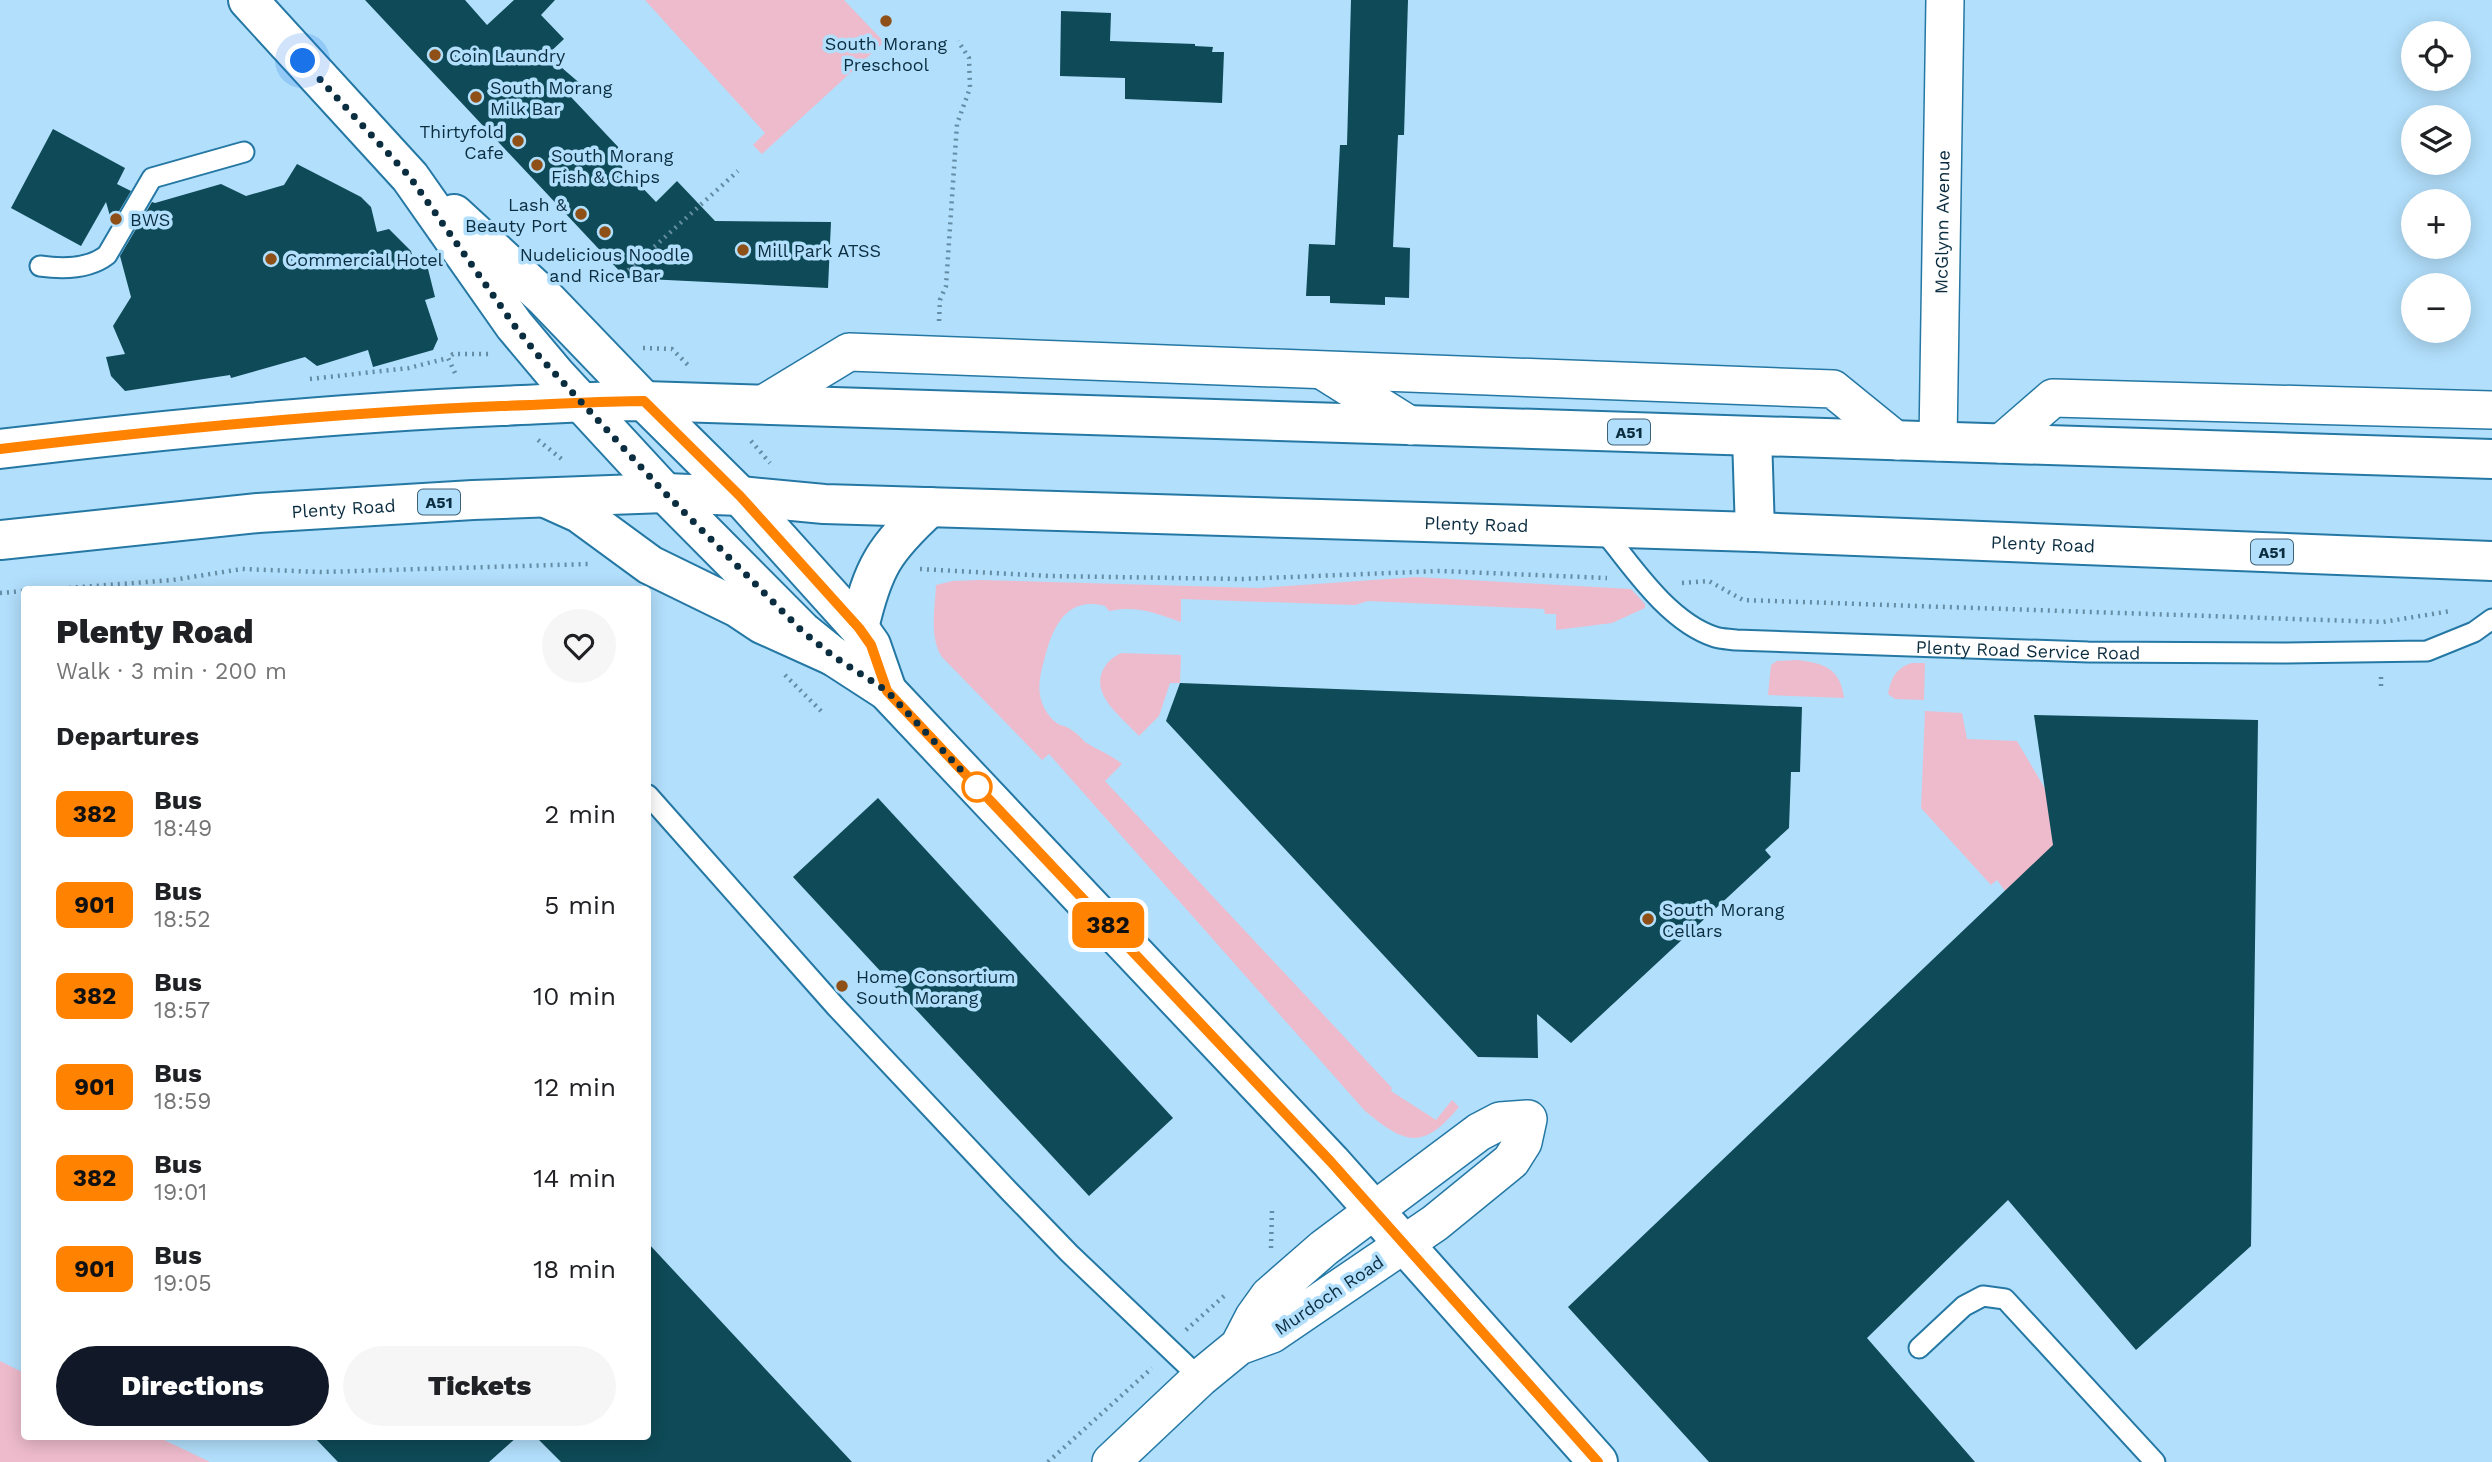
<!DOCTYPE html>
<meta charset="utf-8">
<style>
:root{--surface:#fff;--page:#f6f6f6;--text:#202124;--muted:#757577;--accent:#111827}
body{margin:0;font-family:"Work Sans",sans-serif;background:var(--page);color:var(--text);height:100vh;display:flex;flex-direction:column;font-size:26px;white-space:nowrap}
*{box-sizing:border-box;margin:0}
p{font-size:23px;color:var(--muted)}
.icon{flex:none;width:38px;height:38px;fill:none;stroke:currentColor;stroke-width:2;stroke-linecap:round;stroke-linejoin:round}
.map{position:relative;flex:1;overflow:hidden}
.sheet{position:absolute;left:21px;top:586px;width:630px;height:854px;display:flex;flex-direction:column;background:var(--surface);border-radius:7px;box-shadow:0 4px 18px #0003}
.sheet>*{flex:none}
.badge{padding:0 14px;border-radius:10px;font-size:24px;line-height:46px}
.controls{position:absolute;left:2401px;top:21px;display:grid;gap:14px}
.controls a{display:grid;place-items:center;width:70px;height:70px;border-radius:50%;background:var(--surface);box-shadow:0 4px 18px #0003;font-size:35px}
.you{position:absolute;width:35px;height:35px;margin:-18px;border:5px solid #fff;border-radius:50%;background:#1a73e8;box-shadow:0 0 0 10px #1a73e833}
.map>.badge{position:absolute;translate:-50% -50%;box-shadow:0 0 0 4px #fff}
h2{padding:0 35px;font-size:26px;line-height:63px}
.round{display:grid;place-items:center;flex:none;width:74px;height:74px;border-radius:37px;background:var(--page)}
.head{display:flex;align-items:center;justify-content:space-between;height:119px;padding:0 35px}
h1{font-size:33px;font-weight:800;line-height:52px}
.primary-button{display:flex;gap:14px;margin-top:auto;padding:14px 35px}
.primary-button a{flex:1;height:80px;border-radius:42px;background:var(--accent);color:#fff;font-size:28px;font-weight:800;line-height:80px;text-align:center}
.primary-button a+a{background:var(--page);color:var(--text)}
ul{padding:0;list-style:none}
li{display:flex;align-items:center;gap:21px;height:91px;padding:0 35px}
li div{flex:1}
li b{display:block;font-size:26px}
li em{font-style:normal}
li .badge{min-width:77px;font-weight:700;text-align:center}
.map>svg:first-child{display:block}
.green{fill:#ebc}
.building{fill:#0e4a57}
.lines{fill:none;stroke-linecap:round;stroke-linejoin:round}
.service-casing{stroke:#2578a4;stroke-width:23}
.minor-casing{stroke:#2578a4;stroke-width:40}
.primary-casing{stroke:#2578a4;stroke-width:42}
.trunk-casing{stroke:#2578a4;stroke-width:42}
.path{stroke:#648ca4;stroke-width:4.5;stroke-dasharray:2 5;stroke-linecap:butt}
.service{stroke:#fff;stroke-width:19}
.minor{stroke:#fff;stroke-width:37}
.primary{stroke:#fff;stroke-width:38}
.trunk{stroke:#fff;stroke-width:38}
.line-casing{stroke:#fff;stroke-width:16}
.line{stroke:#ff8200;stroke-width:10}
.walk{stroke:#0b2d40;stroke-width:7;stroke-dasharray:0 12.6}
.poi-dot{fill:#8f5017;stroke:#b2dffc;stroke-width:2.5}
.stop-dot{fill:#fff;stroke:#ff8200;stroke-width:3.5}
.labels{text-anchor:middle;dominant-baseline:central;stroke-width:7;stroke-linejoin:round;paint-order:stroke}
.shield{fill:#b2dffc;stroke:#3d6278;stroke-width:2}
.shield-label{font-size:16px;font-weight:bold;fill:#0b2d40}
.poi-label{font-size:18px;fill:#0b2d40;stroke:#b2dffc;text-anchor:start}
.street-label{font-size:18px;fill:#0b2d40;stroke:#b2dffc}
</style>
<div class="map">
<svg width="2492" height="1462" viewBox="0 0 2492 1462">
<rect width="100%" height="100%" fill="#b2dffc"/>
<g class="green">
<polygon points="645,0 844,0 884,42 762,154 753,145 765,133"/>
<path d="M1416,577l215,12 14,15v4l-33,15 -56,7v-16h-11l-1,-5 -176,-8 -13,4 -174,-6v23c-25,-9 -45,-17 -72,-11l-4,-5c-38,-10 -52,20 -60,51 -6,20 -10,39 3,57 11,15 15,9 25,17 5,3 8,7 12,11 12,8 25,12 37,22l-17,17 287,307 -1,3 45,29 16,-20 7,7c-36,43 -53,38 -94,4l-316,-357 -7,6 -100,-103c-13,-20 -7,-49 -6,-72l17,-4 27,-1 279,8z"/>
<path d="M1122,653l59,2 -1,28h-10l-11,33 -20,20c-15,-17 -47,-39 -37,-64 4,-9 11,-16 20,-19z"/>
<path d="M1796,660c28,3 44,8 48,38l-76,-3 3,-30 6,-4z"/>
<path d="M1912,663h13l-1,37 -29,-1 -7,-5c3,-16 8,-26 24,-31z"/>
<polygon points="1925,711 1962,713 1967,739 2017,741 2054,804 2053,854 2008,895 1997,880 1991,885 1921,808"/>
<polygon points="0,1361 24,1373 24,1437 158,1437 210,1462 0,1462"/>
</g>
<g class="building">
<polygon points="365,0 465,0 487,25 514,0 555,0 541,15 564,39 547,55 583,86 571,97 621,150 614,158 656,202 677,181 715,221 831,222 828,288 626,278"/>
<polygon points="1351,0 1408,0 1404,135 1398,135 1393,247 1410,248 1409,298 1385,297 1385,305 1330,303 1330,296 1306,296 1309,244 1335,245 1340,145 1347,145"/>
<polygon points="1061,11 1111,13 1110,41 1195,44 1195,46 1213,47 1212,52 1224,52 1222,103 1125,99 1125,78 1060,76"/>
<polygon points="53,129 125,168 117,184 131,191 112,223 106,202 81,246 11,208"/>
<polygon points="297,164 361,197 371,207 377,232 389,229 411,251 415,265 427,265 435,297 425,300 438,339 433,350 373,367 368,350 317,366 305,357 231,378 230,375 125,391 111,376 106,357 125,354 113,326 131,297 120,256 152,202 155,203 221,184 246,196 284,185"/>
<polygon points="1180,683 1802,707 1800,772 1791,772 1789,828 1765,850 1771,857 1571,1043 1537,1014 1538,1058 1478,1057 1166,721"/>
<polygon points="2034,715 2258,720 2251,1246 2136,1350 2008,1200 1867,1338 1975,1462 1709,1462 1568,1307 2053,845"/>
<polygon points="878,798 1173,1118 1089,1196 793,877"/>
<polygon points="648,1243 852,1462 561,1462 536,1437 648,1437"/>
<polygon points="314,1437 517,1437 489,1462 338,1462"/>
</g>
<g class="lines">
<defs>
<g id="service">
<path d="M40,266c21,3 49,3 67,-11l45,-77 92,-26"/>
<path id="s1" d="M1602,529c29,36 66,93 113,108 6,2 14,2 21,3l352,12 193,1 146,-2 47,-19 18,-13"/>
<polyline points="648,795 836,1007 1010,1192 1069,1253 1200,1378"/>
<polyline points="1919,1348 1964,1306 1983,1296 2005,1299 2155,1462"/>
</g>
<g id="minor">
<polyline points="1325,372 1411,426"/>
<polyline points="765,403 849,352 1833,389 1897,441"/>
<path id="s2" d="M1938,442l7,-442"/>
<polyline points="2000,444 2053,398 2492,410"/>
<polyline points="1111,1462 1200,1378 1239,1346 1254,1317 1269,1296 1324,1248 1479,1132 1500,1121 1528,1119 1523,1142 1511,1161 1435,1223 1272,1334 1239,1346"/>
</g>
<g id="primary">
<polyline points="248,0 410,177 514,325 556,375 665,493 802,631 833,656 887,691 1331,1162 1598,1462"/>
<polyline points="454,214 545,298 644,401 740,496 795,557 859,628 871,645 887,691"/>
</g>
<g id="trunk">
<polyline points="1752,436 1755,532"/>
<path d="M0,449c167,-20 333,-36 501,-43 48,-2 95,-5 143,-5l1848,58"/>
<polyline points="548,499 579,513 650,565 738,608 762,624 833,656"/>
<path id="s3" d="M0,540l258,-27 215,-13 192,-7 75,3 84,8 931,28 737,29"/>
<path d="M859,628c14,-61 25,-79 71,-121"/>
</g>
</defs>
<use href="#service" class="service-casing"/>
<use href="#minor" class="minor-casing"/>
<use href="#primary" class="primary-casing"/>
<use href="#trunk" class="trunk-casing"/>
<g class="path">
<polyline points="623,275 738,171"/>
<polyline points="939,321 940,300 946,286 957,124 970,88 969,58 958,41"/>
<polyline points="643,348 672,349 689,366"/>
<polyline points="455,373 448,358 453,354 491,354"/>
<polyline points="310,379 409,368 448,358"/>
<polyline points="538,440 564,461"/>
<polyline points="751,441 770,463"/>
<polyline points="920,569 1049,576 1241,579 1440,571 1607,578"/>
<polyline points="1682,583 1709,581 1743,600 2383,622 2451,611"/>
<polyline points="41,590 173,580 242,569 322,572 588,564"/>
<polyline points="0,593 24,591"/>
<polyline points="785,675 821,711"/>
<polyline points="2381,686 2381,676"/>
<polyline points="1271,1248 1272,1211"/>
<polyline points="1186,1330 1224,1296"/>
<polyline points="1048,1462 1152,1368"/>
</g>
<use href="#service" class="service"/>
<use href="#minor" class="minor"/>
<use href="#primary" class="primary"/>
<use href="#trunk" class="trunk"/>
</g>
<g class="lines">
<defs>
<path id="line" d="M0,449c167,-20 333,-36 501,-43 48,-1 95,-5 143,-5l96,95 119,132 12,17 16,46 444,471 267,300"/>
</defs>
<use href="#line" class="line-casing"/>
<use href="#line" class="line"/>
<polyline class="walk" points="303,61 410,177 514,325 536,353 665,493 802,631 833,656 887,691 977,787"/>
</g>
<g class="poi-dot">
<circle cx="886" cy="21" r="7"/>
<circle cx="435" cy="55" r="7"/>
<circle cx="476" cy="97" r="7"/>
<circle cx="518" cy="141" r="7"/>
<circle cx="537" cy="165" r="7"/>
<circle cx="581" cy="214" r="7"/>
<circle cx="116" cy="219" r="7"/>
<circle cx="605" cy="232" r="7"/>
<circle cx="743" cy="250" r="7"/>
<circle cx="271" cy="259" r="7"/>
<circle cx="1648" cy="919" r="7"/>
<circle cx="842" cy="986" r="7"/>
</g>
<circle class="stop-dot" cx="977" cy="787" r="14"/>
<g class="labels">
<g class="shield">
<rect x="1608" y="419.5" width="42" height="25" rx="5"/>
<rect x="418" y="489.5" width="42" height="25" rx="5"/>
<rect x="2251" y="539.5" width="42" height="25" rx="5"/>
</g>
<g class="shield-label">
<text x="1629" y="432">A51</text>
<text x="439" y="502">A51</text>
<text x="2272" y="552">A51</text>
</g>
<g class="poi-label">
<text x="886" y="43" text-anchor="middle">South Morang<tspan x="886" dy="21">Preschool</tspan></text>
<text x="449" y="55">Coin Laundry</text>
<text x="490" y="87">South Morang<tspan x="490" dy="21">Milk Bar</tspan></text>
<text x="504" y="131" text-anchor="end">Thirtyfold<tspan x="504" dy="21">Cafe</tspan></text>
<text x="551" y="155">South Morang<tspan x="551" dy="21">Fish &amp; Chips</tspan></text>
<text x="567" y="204" text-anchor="end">Lash &amp;<tspan x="567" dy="21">Beauty Port</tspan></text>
<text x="130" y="219">BWS</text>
<text x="757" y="250">Mill Park ATSS</text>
<text x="605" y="254" text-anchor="middle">Nudelicious Noodle<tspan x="605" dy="21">and Rice Bar</tspan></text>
<text x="285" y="259">Commercial Hotel</text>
<text x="1662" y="909">South Morang<tspan x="1662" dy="21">Cellars</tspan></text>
<text x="856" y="976">Home Consortium<tspan x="856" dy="21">South Morang</tspan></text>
</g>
<g class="street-label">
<text stroke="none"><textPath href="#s2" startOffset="220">McGlynn Avenue</textPath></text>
<text stroke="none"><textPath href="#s3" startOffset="345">Plenty Road</textPath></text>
<text stroke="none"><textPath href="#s3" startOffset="1479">Plenty Road</textPath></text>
<text stroke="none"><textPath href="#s3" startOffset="2046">Plenty Road</textPath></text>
<text stroke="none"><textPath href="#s1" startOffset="472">Plenty Road Service Road</textPath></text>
<text transform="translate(1329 1295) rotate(-34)">Murdoch Road</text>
</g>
</g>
</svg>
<div class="controls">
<a><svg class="icon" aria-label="locate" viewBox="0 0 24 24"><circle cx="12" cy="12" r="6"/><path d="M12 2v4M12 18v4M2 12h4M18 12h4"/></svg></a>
<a><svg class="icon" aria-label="layers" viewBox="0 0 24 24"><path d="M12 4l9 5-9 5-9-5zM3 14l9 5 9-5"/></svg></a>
<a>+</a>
<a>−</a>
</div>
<div class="you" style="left:303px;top:61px"></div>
<b class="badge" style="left:1108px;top:925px;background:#ff8200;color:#111">382</b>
<section class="sheet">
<div class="head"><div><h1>Plenty Road</h1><p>Walk · 3 min · 200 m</p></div><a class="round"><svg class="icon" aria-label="heart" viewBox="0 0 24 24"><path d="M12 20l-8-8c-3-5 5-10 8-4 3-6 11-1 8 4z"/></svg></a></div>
<h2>Departures</h2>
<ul>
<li><span class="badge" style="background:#ff8200;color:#111">382</span><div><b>Bus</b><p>18:49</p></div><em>2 min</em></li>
<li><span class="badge" style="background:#ff8200;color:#111">901</span><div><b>Bus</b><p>18:52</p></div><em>5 min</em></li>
<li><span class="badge" style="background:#ff8200;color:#111">382</span><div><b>Bus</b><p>18:57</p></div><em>10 min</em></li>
<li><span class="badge" style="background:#ff8200;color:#111">901</span><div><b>Bus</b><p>18:59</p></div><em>12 min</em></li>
<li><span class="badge" style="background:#ff8200;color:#111">382</span><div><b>Bus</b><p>19:01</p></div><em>14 min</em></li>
<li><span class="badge" style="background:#ff8200;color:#111">901</span><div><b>Bus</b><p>19:05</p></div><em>18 min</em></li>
</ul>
<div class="primary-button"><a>Directions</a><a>Tickets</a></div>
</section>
</div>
